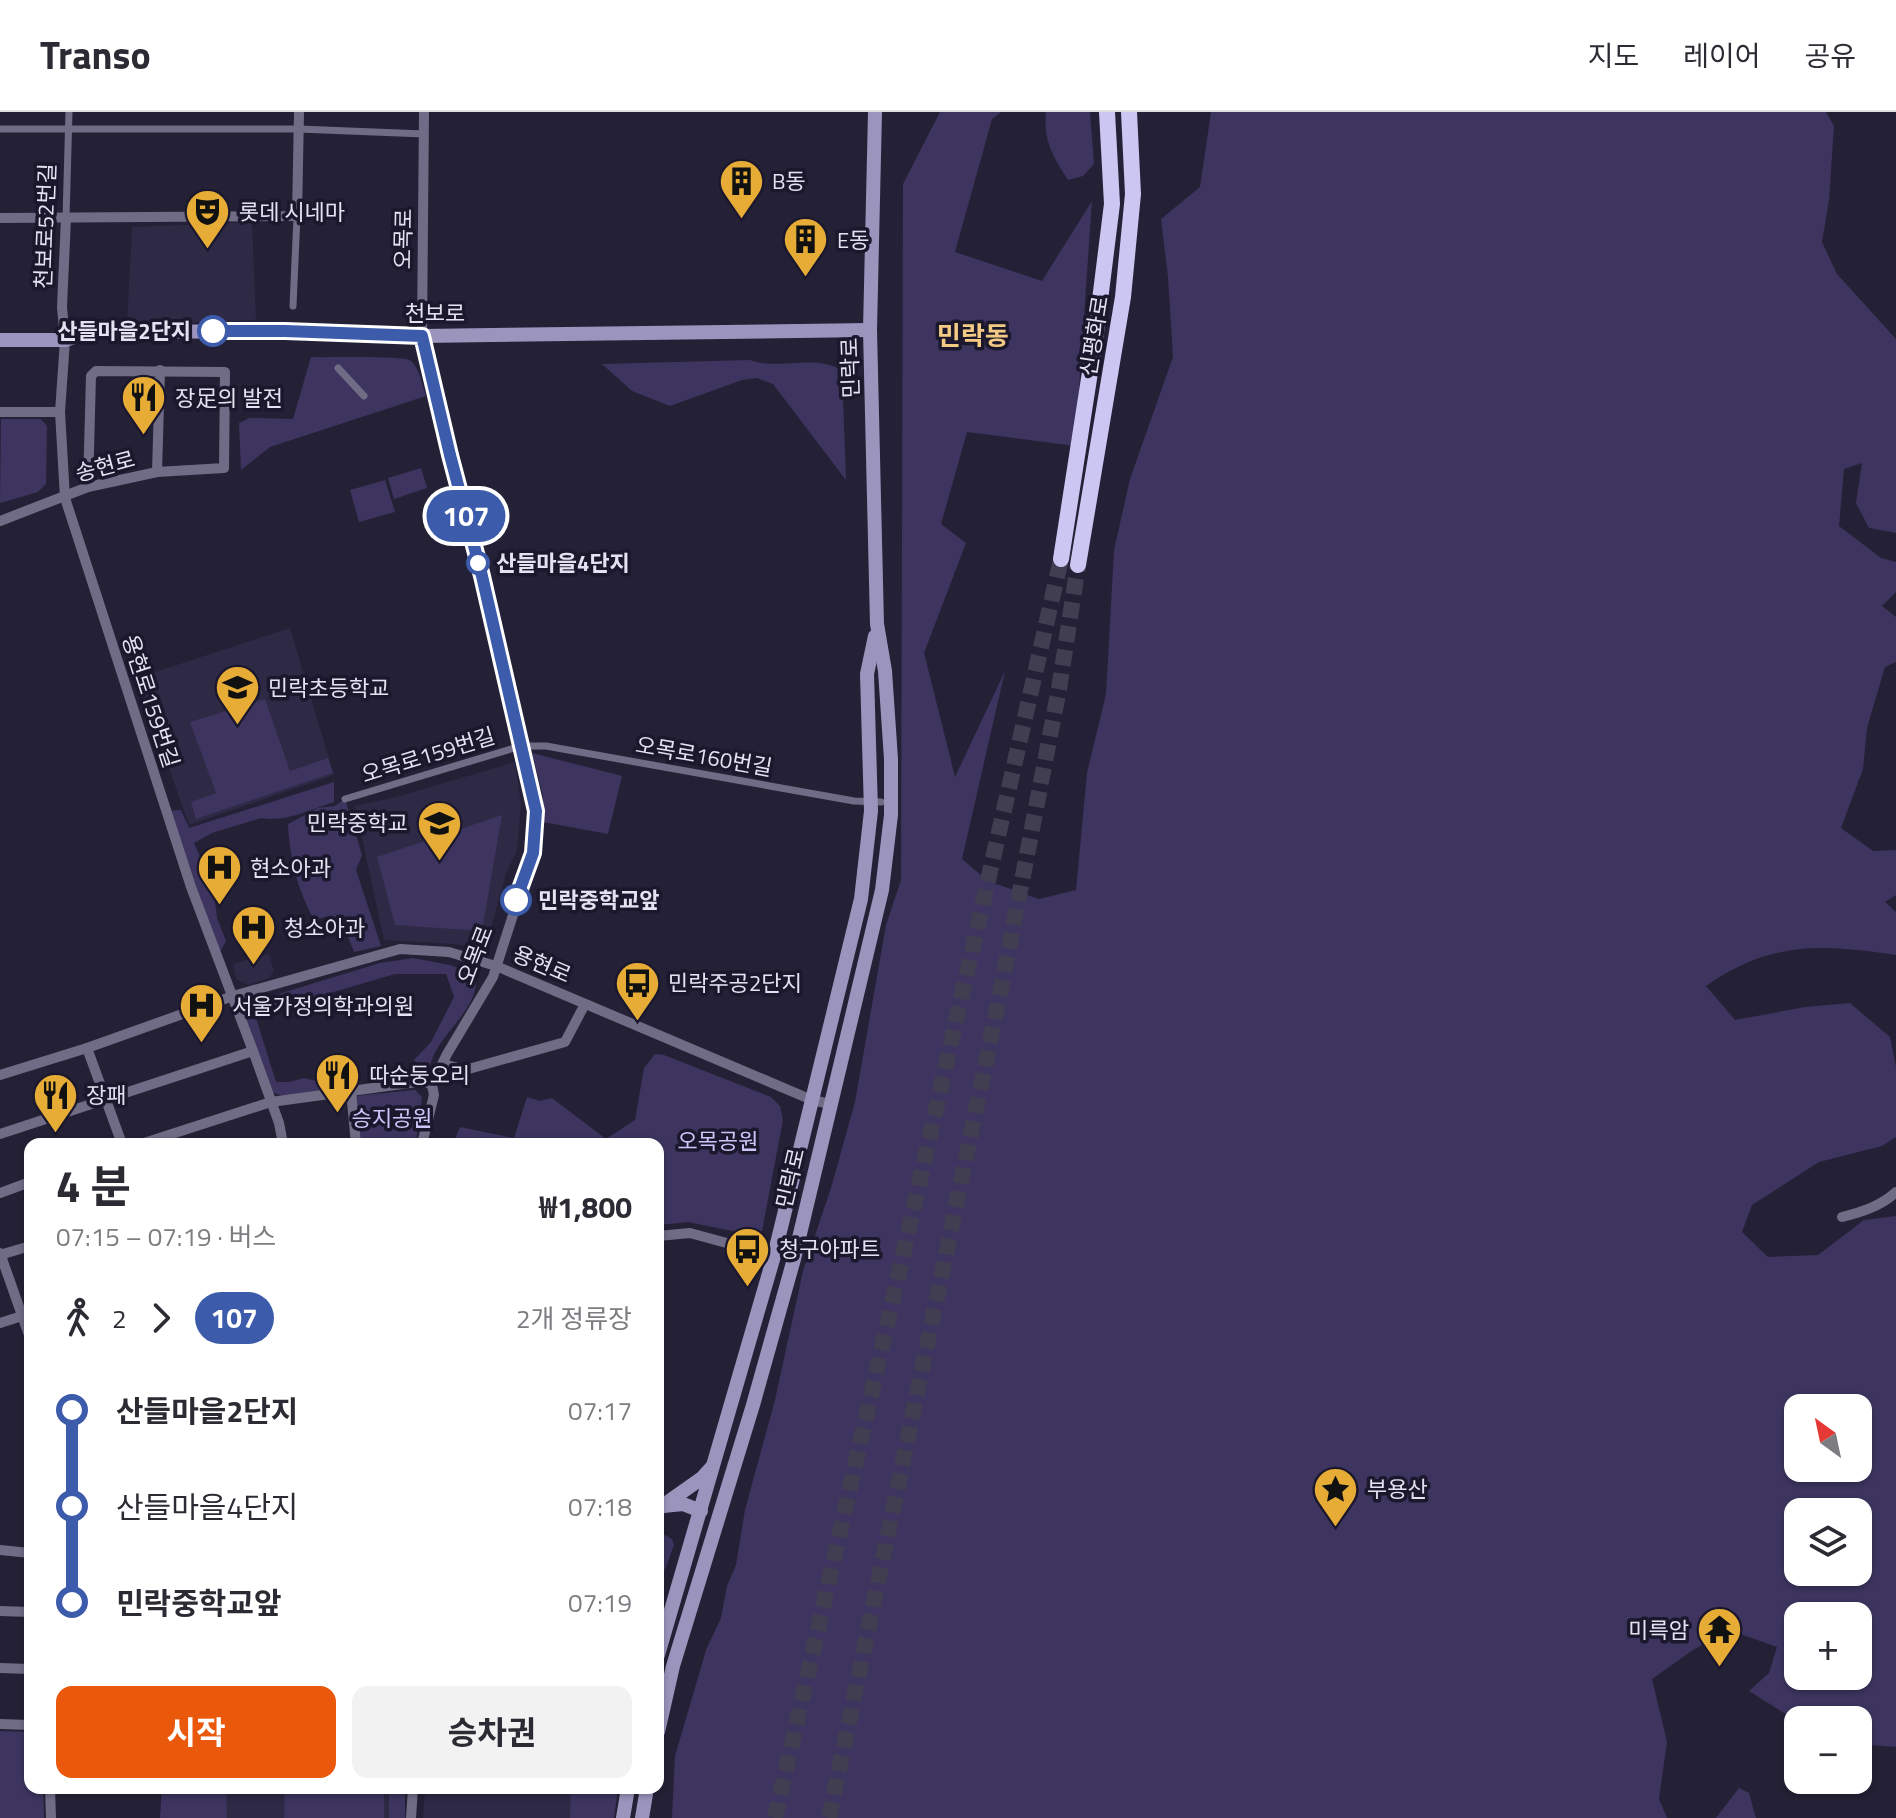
<!DOCTYPE html>
<html lang="ko">
<meta charset="utf-8">
<style>
:root{--surface:#fff;--page:#f2f2f3;--text:#2b2b33;--muted:#7c7c81;--line:#e1e1e2;--accent:#ea580c}
body{margin:0;font-family:"Titillium Web","Noto Sans KR",sans-serif;background:var(--page);color:var(--text);height:100vh;display:flex;flex-direction:column;font-size:30px;white-space:nowrap}
*{box-sizing:border-box;margin:0}
p{font-size:26px;color:var(--muted)}
.icon{flex:none;width:44px;height:44px;fill:none;stroke:currentColor;stroke-width:2;stroke-linecap:round;stroke-linejoin:round}
.map{position:relative;flex:1;overflow:hidden}
.panel{position:absolute;left:24px;top:1026px;width:640px;height:656px;display:flex;flex-direction:column;background:var(--surface);border-radius:16px;box-shadow:0 2px 6px #0004}
.panel>*{flex:none}
.badge{padding:0 16px;border-radius:26px;font-size:28px;line-height:52px}
.needle{width:52px;rotate:327deg}
.fabs{position:absolute;left:1784px;top:1282px;display:grid;gap:16px}
.fabs a{display:grid;place-items:center;width:88px;height:88px;border-radius:16px;background:var(--surface);box-shadow:0 2px 6px #0004;font-size:40px}
.map>.badge{position:absolute;translate:-50% -50%;box-shadow:0 0 0 4px #fff}
.legs{display:flex;align-items:center;gap:12px;height:88px;padding:0 32px;font-size:26px}
.legs p{margin-inline-start:auto}
.head{display:flex;align-items:center;justify-content:space-between;height:136px;padding:0 32px}
h1{font-size:44px;font-weight:700;line-height:60px}
.action{display:flex;gap:16px;margin-top:auto;padding:16px 32px}
.action a{flex:1;height:92px;border-radius:16px;background:var(--accent);color:#fff;font-size:32px;font-weight:700;line-height:92px;text-align:center}
.action a+a{background:var(--page);color:var(--text)}
ul{padding:0 32px;list-style:none}
li{display:flex;align-items:center;gap:28px;height:96px;font-size:30px}
li i{display:grid;place-items:center;width:12px;height:100%;margin:0 10px;background:currentColor}
li i::after{content:'';width:20px;height:20px;margin:-10px;border:6px solid;border-radius:50%;background:var(--surface)}
li p{margin-inline-start:auto}
li:first-child i{background:linear-gradient(#0000 50%,currentColor 0)}
li:last-child i{background:linear-gradient(currentColor 50%,#0000 0)}
header{display:flex;align-items:center;gap:48px;box-sizing:border-box;height:112px;padding:0 40px;background:var(--surface);border-bottom:2px solid var(--line)}
header strong{font-size:38px}
nav{display:flex;gap:44px;margin-inline-start:auto;font-size:28px}
.map>svg:first-child{display:block}
.built{fill:#2e2944}
.green{fill:#3d355f;fill-rule:evenodd}
.lines{fill:none;stroke-linecap:round;stroke-linejoin:round}
.trunk-tunnel{stroke:#413e52;stroke-width:16;stroke-dasharray:16 8;stroke-linecap:butt}
.pedestrian{stroke:#706c86;stroke-width:7}
.minor{stroke:#706c86;stroke-width:10}
.secondary{stroke:#9b95be;stroke-width:14}
.trunk{stroke:#cbc6f2;stroke-width:16}
.line-1-casing{stroke:#fff;stroke-width:18}
.line-1{stroke:#3d5bab;stroke-width:12}
.stop-1-dot{fill:#fff;stroke:#3d5bab;stroke-width:4}
.labels{text-anchor:middle;dominant-baseline:central;stroke-width:7;stroke-linejoin:round;paint-order:stroke}
.poi-label{font-size:22px;fill:#e4e2f1;stroke:#1b172c;text-anchor:start}
.street-label{font-size:22px;fill:#e4e2f1;stroke:#1b172c}
.stop-label{font-size:22px;font-weight:bold;fill:#e4e2f1;stroke:#1b172c;text-anchor:start}
.park-label{font-size:22px;fill:#ccc5f8;stroke:#1b172c}
.quarter-label{font-size:26px;font-weight:bold;fill:#f2ca83;stroke:#1b172c}
</style>
<header>
<strong>Transo</strong>
<nav><a>지도</a><a>레이어</a><a>공유</a></nav>
</header>
<div class="map">
<svg width="1896" height="1706" viewBox="0 0 1896 1706">
<rect width="100%" height="100%" fill="#242136"/>
<g class="built">
<polygon points="252,110 256,208 127,214 132,115"/>
<polygon points="290,516 334,663 189,713 137,566"/>
<polygon points="515,650 521,692 517,738 506,762 485,837 454,832 384,828 355,694 400,684"/>
<polygon points="269,842 274,859 269,866 248,873 236,867 233,852"/>
<polygon points="222,1676 399,1676 396,1706 222,1706"/>
<polygon points="425,1676 580,1676 576,1706 423,1706"/>
</g>
<g class="green">
<path d="M940,0h61l-9,7 -37,133 87,29 50,-80 -17,245 -108,-14 -26,92 25,19 -42,110 31,124 50,-106 -43,188 26,22 51,18 37,-9 11,-117 19,-79 8,-144 16,-71 43,-122 -5,-80 -7,-58 39,-32 11,-75h615l8,14 -5,74 -7,42 15,32 59,65v194l-27,-5 -13,-25 6,-40 -18,6 -5,57 42,32 15,4v30l-14,14 14,11v45l-11,5 -18,61 -4,41 -22,59 32,23 23,-1v45l-11,7 11,10v43c-74,-11 -127,-14 -190,31l29,34 70,-13 45,-4 40,34 6,30v70l-14,9 -63,16 -67,43 -10,27 26,25 50,-2 46,-35 32,-4v531l-38,-3v-24l-60,2 -49,-31 20,-18 8,-26 -48,-17 -36,20 -41,29 15,63 -8,57 8,19h-995l3,-62 31,-106 15,-32 6,-32 9,-21 9,-55 30,-110 28,-129 28,-83 24,-86 31,-177 15,-45 2,-696zM1798,1296h60v60h-60zM1798,1400h60v60h-60zM1798,1504h60v60h-60z"/>
<path d="M1046,0h44l4,52 -11,12 -15,4c-15,-23 -25,-40 -22,-68z"/>
<path d="M311,245c16,1 93,-2 100,4 9,8 11,24 15,35l-156,51 -29,23 -2,-47 11,-5 43,1z"/>
<path d="M750,248c29,11 67,-7 92,11l4,109 -73,-96 -16,-6 -15,2 -72,26 -38,-15 -30,-27z"/>
<polygon points="1,307 41,307 47,314 46,372 38,380 0,391"/>
<polygon points="421,356 427,376 394,387 388,366"/>
<polygon points="385,368 395,400 359,410 350,378"/>
<polygon points="265,587 290,659 328,646 333,661 196,707 191,690 216,681 190,610"/>
<polygon points="532,641 622,664 608,722 543,710 543,684"/>
<path d="M334,670v20c-22,7 -49,21 -73,16l-49,15 -18,10 19,44 4,31 9,23 -6,11 -29,-75 -22,-66 12,-1 8,18z"/>
<path d="M345,687l17,56 -6,15 25,76 -27,6 -12,-31 -13,-5 -15,4c-17,-32 -24,-60 -26,-96l30,-16 17,-2z"/>
<polygon points="502,703 482,819 395,813 377,745"/>
<path d="M413,846l37,7 25,9c7,27 -26,54 -38,75 -5,8 -7,17 -10,25l-13,-14 17,-18 23,-45 -8,-23h-51l-140,41 21,67h13l15,-4 36,9 -57,9 -14,-5 -26,-77 3,-10 134,-41z"/>
<polygon points="655,942 664,943 771,985 780,994 783,1008 762,1119 752,1123 688,1110 658,1113 658,1032 453,1032 460,1015 514,1026 527,985 540,989 552,986 606,1027 635,1008 644,956"/>
<polygon points="415,978 422,985 416,1032 361,1032 355,984"/>
<polygon points="665,1423 672,1427 674,1433 658,1476 658,1425"/>
<polygon points="0,1619 30,1620 30,1676 43,1676 44,1706 0,1706"/>
<polygon points="162,1676 226,1676 227,1706 160,1706"/>
<polygon points="285,1676 384,1676 384,1706 284,1706"/>
<rect x="389" y="1676" width="16" height="30"/>
<polygon points="571,1676 618,1676 614,1706 570,1706"/>
<polygon points="1739,1676 1749,1681 1756,1706 1716,1706"/>
</g>
<g class="lines">
<g class="trunk-tunnel">
<polyline points="775,1706 1061,447"/>
<polyline points="829,1706 1003,867 1059,577 1078,453"/>
</g>
<g class="pedestrian">
<polyline points="0,17 299,17 424,22"/>
<polyline points="66,106 69,0"/>
<polyline points="293,194 297,104"/>
<polyline points="338,256 364,284"/>
<polyline points="345,687 521,634 546,634 854,689 881,690"/>
</g>
<g class="minor">
<polyline points="0,106 297,104 299,0"/>
<polyline points="66,106 62,195 65,228 60,300 65,386 191,775 253,939 279,1011 283,1032"/>
<polyline points="0,300 60,300"/>
<polyline points="157,360 160,258"/>
<polyline points="0,409 88,375 157,360 224,356 225,260 96,259 91,264 88,375"/>
<polyline points="87,936 122,1032"/>
<polyline points="443,952 465,958 565,930 585,892"/>
<polyline points="0,963 87,936 233,884 400,837 449,840 496,854 812,988 830,992"/>
<polyline points="351,979 356,1032"/>
<polyline points="0,1022 253,939"/>
<polyline points="141,1032 271,990 424,969 432,973"/>
<polyline points="422,1032 434,983 432,973 447,942 493,865 533,741 536,699 482,464 422,224 424,0"/>
<polyline points="0,1081 30,1070"/>
<path d="M1842,1105c20,-5 39,-11 54,-25"/>
<polyline points="658,1124 690,1121 774,1144"/>
<polyline points="0,1141 30,1226"/>
<polyline points="0,1143 30,1134"/>
<polyline points="0,1211 22,1204"/>
<polyline points="0,1438 30,1441"/>
<polyline points="0,1499 30,1500"/>
<polyline points="0,1556 30,1557"/>
<polyline points="0,1612 30,1613"/>
<polyline points="50,1676 51,1706"/>
<polyline points="411,1706 413,1676"/>
</g>
<g class="secondary">
<polyline points="0,228 65,228 90,220 285,219 422,224 870,218"/>
<polyline points="663,1394 683,1392 701,1399"/>
<polyline points="658,1397 702,1366 712,1355"/>
<polyline points="658,1543 774,1144 861,787 871,699 867,562 875,524"/>
<polyline points="658,1620 673,1554 753,1293 794,1147 882,778 891,703 891,647 885,559 877,512 870,218 875,0"/>
<polyline points="623,1706 628,1676"/>
<polyline points="642,1706 647,1676"/>
</g>
<g class="trunk">
<polyline points="1061,447 1095,228 1112,92 1107,0"/>
<polyline points="1078,453 1123,185 1133,82 1129,0"/>
</g>
</g>
<g class="lines">
<defs>
<polyline id="line-1" points="213,219 285,219 422,224 450,343 482,464 536,699 533,741 516,788"/>
</defs>
<use href="#line-1" class="line-1-casing"/>
<use href="#line-1" class="line-1"/>
</g>
<defs>
<symbol id="building-pin" viewBox="-11 -11 22 30"><path d="M0 17L-7.5 6A9.5 9.5 0 1 1 7.5 6Z" fill="#e6ac36" stroke="#1b172c"/><path d="M-4-6H4V6H1V3H-1V6H-4ZM-2.5-4.3h1.7v1.8h-1.7ZM.8-4.3h1.7v1.8H.8ZM-2.5-1h1.7V.8h-1.7ZM.8-1h1.7V.8H.8Z" fill="#111"/></symbol>
<symbol id="theatre-pin" viewBox="-11 -11 22 30"><path d="M0 17L-7.5 6A9.5 9.5 0 1 1 7.5 6Z" fill="#e6ac36" stroke="#1b172c"/><path d="M-5-5.5Q0-4 5-5.5V0Q5 5 0 6Q-5 5-5 0ZM-3.3-2.5H-1v1.5H-3.3ZM1-2.5H3.3v1.5H1ZM-2.8 1Q0 5.5 2.8 1Z" fill="#111"/></symbol>
<symbol id="restaurant-pin" viewBox="-11 -11 22 30"><path d="M0 17L-7.5 6A9.5 9.5 0 1 1 7.5 6Z" fill="#e6ac36" stroke="#1b172c"/><path d="M-5-6h1v4h1v-4h1v4h1v-4h1v5L-1.5 .5V6h-2V.5L-5-1ZM5-6V6H3V1.5H1.5Q1.5-4 5-6Z" fill="#111"/></symbol>
<symbol id="school-pin" viewBox="-11 -11 22 30"><path d="M0 17L-7.5 6A9.5 9.5 0 1 1 7.5 6Z" fill="#e6ac36" stroke="#1b172c"/><path d="M0-5L7-2L0 1L-7-2ZM-4 1L0 2.5L4 1V4Q0 6-4 4Z" fill="#111"/></symbol>
<symbol id="hospital-pin" viewBox="-11 -11 22 30"><path d="M0 17L-7.5 6A9.5 9.5 0 1 1 7.5 6Z" fill="#e6ac36" stroke="#1b172c"/><path d="M-5-5h3v3.5h4V-5h3V5h-3V1.5h-4V5h-3Z" fill="#111"/></symbol>
<symbol id="bus-pin" viewBox="-11 -11 22 30"><path d="M0 17L-7.5 6A9.5 9.5 0 1 1 7.5 6Z" fill="#e6ac36" stroke="#1b172c"/><path d="M-5-6H5V4H4V6H2V4H-2V6H-4V4H-5ZM-3.5-4V0h7V-4ZM-3.5 1.2v1.5H-2V1.2ZM2 1.2v1.5H3.5V1.2Z" fill="#111"/></symbol>
<symbol id="sight-pin" viewBox="-11 -11 22 30"><path d="M0 17L-7.5 6A9.5 9.5 0 1 1 7.5 6Z" fill="#e6ac36" stroke="#1b172c"/><path d="M0-6L1.8-2.2L6-1.7L2.9 1.2L3.7 5.4L0 3.3L-3.7 5.4L-2.9 1.2L-6-1.7L-1.8-2.2Z" fill="#111"/></symbol>
<symbol id="temple-pin" viewBox="-11 -11 22 30"><path d="M0 17L-7.5 6A9.5 9.5 0 1 1 7.5 6Z" fill="#e6ac36" stroke="#1b172c"/><path d="M0-6L5-2H3V0L6.5 2.5H4V6H1.5V3h-3V6H-4V2.5H-6.5L-3 0V-2H-5Z" fill="#111"/></symbol>
</defs>
<g fill-rule="evenodd">
<use href="#building-pin" x="716" y="44" width="51" height="69"/>
<use href="#theatre-pin" x="182" y="74" width="51" height="69"/>
<use href="#building-pin" x="780" y="102" width="51" height="69"/>
<use href="#restaurant-pin" x="118" y="260" width="51" height="69"/>
<use href="#school-pin" x="212" y="550" width="51" height="69"/>
<use href="#school-pin" x="414" y="686" width="51" height="69"/>
<use href="#hospital-pin" x="194" y="730" width="51" height="69"/>
<use href="#hospital-pin" x="228" y="790" width="51" height="69"/>
<use href="#bus-pin" x="612" y="846" width="51" height="69"/>
<use href="#hospital-pin" x="176" y="868" width="51" height="69"/>
<use href="#restaurant-pin" x="312" y="938" width="51" height="69"/>
<use href="#restaurant-pin" x="30" y="958" width="51" height="69"/>
<use href="#bus-pin" x="722" y="1112" width="51" height="69"/>
<use href="#sight-pin" x="1310" y="1352" width="51" height="69"/>
<use href="#temple-pin" x="1694" y="1492" width="51" height="69"/>
</g>
<g class="stop-1-dot">
<circle cx="213" cy="219" r="14"/>
<circle cx="478" cy="451" r="10"/>
<circle cx="516" cy="788" r="14"/>
</g>
<g class="labels">
<g class="poi-label">
<text x="772" y="69">B동</text>
<text x="239" y="100">롯데 시네마</text>
<text x="837" y="128">E동</text>
<text x="175" y="286">장足의 발전</text>
<text x="268" y="576">민락초등학교</text>
<text x="408" y="711" text-anchor="end">민락중학교</text>
<text x="250" y="756">현소아과</text>
<text x="284" y="816">청소아과</text>
<text x="668" y="871">민락주공2단지</text>
<text x="232" y="894">서울가정의학과의원</text>
<text x="369" y="963">따순둥오리</text>
<text x="86" y="983">장패</text>
<text x="779" y="1137">청구아파트</text>
<text x="1367" y="1377">부용산</text>
<text x="1689" y="1518" text-anchor="end">미륵암</text>
</g>
<g class="street-label">
<text transform="translate(45 114) rotate(-88)">천보로52번길</text>
<text transform="translate(403 127) rotate(-89)">오목로</text>
<text x="435" y="201">천보로</text>
<text transform="translate(1094 224) rotate(-81)">신평화로</text>
<text transform="translate(850 256) rotate(-92)">민락로</text>
<text transform="translate(105 354) rotate(-15)">송현로</text>
<text transform="translate(151 589) rotate(72)">용현로159번길</text>
<text transform="translate(428 643) rotate(-17)">오목로159번길</text>
<text transform="translate(704 644) rotate(10)">오목로160번길</text>
<text transform="translate(475 843) rotate(-69)">오목로</text>
<text transform="translate(542 852) rotate(23)">용현로</text>
<text transform="translate(790 1066) rotate(-77)">민락로</text>
</g>
<g class="stop-label">
<text x="191" y="219" text-anchor="end">산들마을2단지</text>
<text x="496" y="451">산들마을4단지</text>
<text x="538" y="788">민락중학교앞</text>
</g>
<g class="park-label">
<text x="392" y="1006">승지공원</text>
<text x="718" y="1029">오목공원</text>
</g>
<g class="quarter-label">
<text x="973" y="223">민락동</text>
</g>
</g>
</svg>
<div class="fabs">
<a><svg class="needle" viewBox="-14 -14 28 28"><path d="M0-13l5 13h-10z" fill="#e53935"/><path d="M0 13l5-13h-10z" fill="#7c7c81"/></svg></a>
<a><svg class="icon" aria-label="layers" viewBox="0 0 24 24"><path d="M12 4l9 5-9 5-9-5zM3 14l9 5 9-5"/></svg></a>
<a>+</a>
<a>−</a>
</div>
<b class="badge" style="left:466px;top:404px;background:#3d5bab;color:#fff">107</b>
<section class="panel">
<div class="head"><div><h1>4 분</h1><p>07:15 – 07:19 · 버스</p></div><b>₩1,800</b></div>
<div class="legs"><svg class="icon" aria-label="walk" viewBox="0 0 24 24"><circle cx="13" cy="4" r="2"/><path d="M13 8l-2 6 4 7M11 14l-3 7M7 12l3-4h3l4 4"/></svg>2<svg class="icon" aria-label="forward" viewBox="0 0 24 24"><path d="M9 5l7 7-7 7"/></svg><b class="badge" style="background:#3d5bab;color:#fff">107</b><p>2개 정류장</p></div>
<ul>
<li><i style="color:#3d5bab"></i><b>산들마을2단지</b><p>07:17</p></li>
<li><i style="color:#3d5bab"></i><span>산들마을4단지</span><p>07:18</p></li>
<li><i style="color:#3d5bab"></i><b>민락중학교앞</b><p>07:19</p></li>
</ul>
<div class="action"><a>시작</a><a>승차권</a></div>
</section>
</div>
